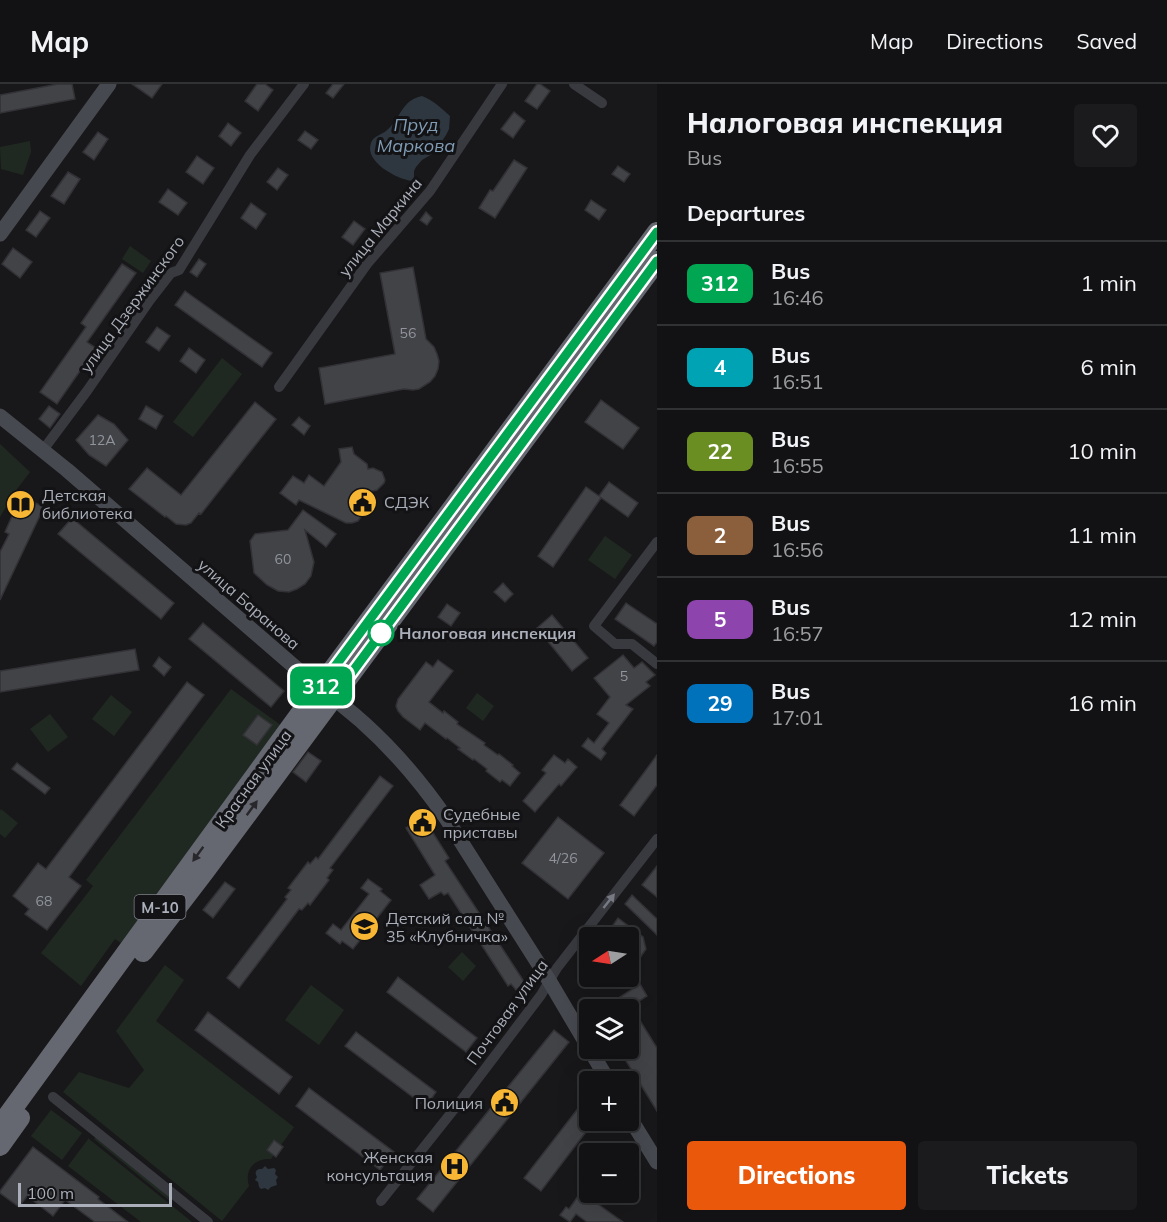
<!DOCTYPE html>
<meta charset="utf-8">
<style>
:root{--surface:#121214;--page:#1b1b1d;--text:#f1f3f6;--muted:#9c9ea0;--line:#313234;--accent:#ea580c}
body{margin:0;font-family:Mulish,sans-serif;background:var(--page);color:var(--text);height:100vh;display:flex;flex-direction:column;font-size:22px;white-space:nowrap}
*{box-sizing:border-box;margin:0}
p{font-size:20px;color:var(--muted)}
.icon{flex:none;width:33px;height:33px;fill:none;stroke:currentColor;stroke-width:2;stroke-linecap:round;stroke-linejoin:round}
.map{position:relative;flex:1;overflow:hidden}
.panel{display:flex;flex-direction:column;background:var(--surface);width:510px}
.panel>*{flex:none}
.badge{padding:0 12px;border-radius:9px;font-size:21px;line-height:39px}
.needle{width:39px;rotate:258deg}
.buttons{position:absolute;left:579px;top:843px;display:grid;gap:12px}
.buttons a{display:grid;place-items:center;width:60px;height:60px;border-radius:6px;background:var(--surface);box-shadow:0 6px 24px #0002,0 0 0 2px var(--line);font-size:30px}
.scale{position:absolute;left:18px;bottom:15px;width:154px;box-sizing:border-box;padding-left:6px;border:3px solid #aaafba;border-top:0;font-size:16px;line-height:21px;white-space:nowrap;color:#aaafba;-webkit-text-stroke:4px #131315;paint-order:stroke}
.map>.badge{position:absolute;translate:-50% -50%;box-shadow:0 0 0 3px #fff}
h2{padding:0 30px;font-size:22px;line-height:54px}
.round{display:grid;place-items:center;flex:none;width:63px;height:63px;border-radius:6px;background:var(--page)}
.summary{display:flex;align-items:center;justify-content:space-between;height:102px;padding:0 30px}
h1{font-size:28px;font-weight:800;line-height:45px}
.cta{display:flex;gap:12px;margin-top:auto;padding:12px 30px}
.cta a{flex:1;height:69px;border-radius:6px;background:var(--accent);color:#fff;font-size:24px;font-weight:800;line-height:69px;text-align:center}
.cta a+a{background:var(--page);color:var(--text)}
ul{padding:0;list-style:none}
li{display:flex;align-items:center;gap:18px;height:84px;padding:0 30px;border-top:2px solid var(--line)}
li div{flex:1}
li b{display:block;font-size:22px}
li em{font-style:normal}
li .badge{min-width:66px;font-weight:700;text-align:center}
header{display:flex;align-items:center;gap:36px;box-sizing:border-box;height:84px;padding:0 30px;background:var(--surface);border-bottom:2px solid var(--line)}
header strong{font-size:28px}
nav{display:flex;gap:33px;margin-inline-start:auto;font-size:21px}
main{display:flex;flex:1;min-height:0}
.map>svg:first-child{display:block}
.green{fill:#202921}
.water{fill:#2e373f}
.building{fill:#424347;stroke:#323236;stroke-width:1.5}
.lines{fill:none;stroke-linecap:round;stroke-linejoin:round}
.street{stroke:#393a40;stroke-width:10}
.secondary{stroke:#474950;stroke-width:15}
.highway{stroke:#656871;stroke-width:20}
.oneway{fill:#28282c}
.oneway2{fill:#777a83}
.line-casing{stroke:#fff;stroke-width:14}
.line{stroke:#00a651;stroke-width:9}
.stop-dot{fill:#fff;stroke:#00a651;stroke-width:3}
.labels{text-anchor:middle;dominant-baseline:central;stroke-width:6;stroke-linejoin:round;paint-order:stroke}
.number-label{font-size:14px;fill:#90949d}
.shield{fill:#131315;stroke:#7d8088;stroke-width:1.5}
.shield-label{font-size:15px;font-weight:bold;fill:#aaafba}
.street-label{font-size:16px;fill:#aaafba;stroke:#131315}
.poi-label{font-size:16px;fill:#aaafba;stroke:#131315;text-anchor:start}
.stop-label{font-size:16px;font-weight:bold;fill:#aaafba;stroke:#131315;text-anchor:start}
.water-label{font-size:18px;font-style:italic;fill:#819db6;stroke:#131315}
</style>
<header>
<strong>Map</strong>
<nav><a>Map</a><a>Directions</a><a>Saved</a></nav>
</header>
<main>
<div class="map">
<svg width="657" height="1138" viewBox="0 0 657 1138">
<rect width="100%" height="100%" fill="#18181a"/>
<g class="green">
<polygon points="30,57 31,68 23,91 1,85 0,63"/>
<polygon points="130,162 151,177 143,189 122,175"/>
<polygon points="222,274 242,290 193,353 173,338"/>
<polygon points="0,360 30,388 14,409 0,433"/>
<polygon points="605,452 632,471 615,495 588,476"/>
<polygon points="231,605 282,642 124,861 115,855 81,902 41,869 93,802 86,796"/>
<polygon points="477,609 494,622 483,637 466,624"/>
<polygon points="111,611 132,628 114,652 92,635"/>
<polygon points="50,630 68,653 48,668 30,645"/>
<polygon points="1,725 18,739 5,754 0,750 0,727"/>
<polygon points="462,868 476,882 463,897 448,883"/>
<path d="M165,881l19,15 -28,41 138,106 -23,32c-17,-1 -27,11 -22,27l-27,35 -159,-129 16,-20 50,16 15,-18 -28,-39z"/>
<polygon points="311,901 344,926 319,961 285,936"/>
<polygon points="51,1026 82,1049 62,1076 31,1052"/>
<polygon points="96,1053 172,1114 170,1117 94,1055"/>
<polygon points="89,1054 89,1055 192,1138 141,1138 68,1082"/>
</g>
<g class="water">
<path d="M422,12c11,4 19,12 28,20l-1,13 -3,6 -12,18 -12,7 -6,7 -2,4v7l-2,3c-15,-2 -48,-19 -41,-38 2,-7 10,-8 15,-12 15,-12 15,-31 36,-35z"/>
<path d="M265,1082l3,3 6,-1 2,2 -1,4 3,3 -2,3 1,5 -6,2 -3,3 -3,-2 -4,1 -2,-2 -1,-5 -3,-2 2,-3c-2,-4 -2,-6 2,-8h3z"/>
</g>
<g class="building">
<polygon points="58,0 72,0 75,15 0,29 0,11"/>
<polygon points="132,0 162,0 152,14"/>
<polygon points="257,0 265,0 273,6 258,27 245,17"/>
<polygon points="333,0 344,0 333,14 326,9"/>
<polygon points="537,0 540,0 550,7 537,25 525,17"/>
<polygon points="514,28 525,37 513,54 501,45"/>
<polygon points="228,39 241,49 231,62 219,52"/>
<polygon points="305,47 318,56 311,65 298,56"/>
<polygon points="98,48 108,55 94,76 83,68"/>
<polygon points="197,72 214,84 203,100 186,88"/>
<polygon points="514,76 527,84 495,134 479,124 490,106 493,107"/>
<polygon points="618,82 630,90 624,98 612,90"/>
<polygon points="278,84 288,91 277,106 267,98"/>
<polygon points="68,88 80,95 64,120 51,112"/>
<polygon points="168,105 187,119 178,131 159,118"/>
<polygon points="591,116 606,126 599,136 585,126"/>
<polygon points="251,119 266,130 256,145 241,134"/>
<polygon points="40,127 50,134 36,153 26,146"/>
<polygon points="426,128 432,134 427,141 420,136"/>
<polygon points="354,137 365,145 353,161 342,153"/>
<polygon points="13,164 32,178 20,194 2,180"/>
<polygon points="199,175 206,180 197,193 190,188"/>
<polygon points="122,180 136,189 87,258 96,264 57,320 40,308 86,243 81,239"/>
<polygon points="413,183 426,255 434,263 437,270 439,277 438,285 435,292 430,298 419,305 413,306 404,305 325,320 319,284 395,270 380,189"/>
<polygon points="185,207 272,269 262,283 175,221"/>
<polygon points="157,243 170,252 159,267 146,258"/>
<polygon points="189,264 205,276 196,289 180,277"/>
<polygon points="601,316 639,344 623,365 585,338"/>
<polygon points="255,318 276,335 201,430 199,429 191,439 186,441 176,440 166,432 165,433 129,405 147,384 181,411"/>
<polygon points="49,322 60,330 50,344 39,335"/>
<polygon points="146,322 163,332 156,345 139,335"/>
<polygon points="98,331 114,340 128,356 106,382 89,371 76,356"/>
<polygon points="299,333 310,342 304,351 292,341"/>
<polygon points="352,363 354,370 367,380 368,385 373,384 382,388 385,396 384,399 377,406 372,407 373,412 363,422 364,428 358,437 352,439 346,439 299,416 296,421 280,409 293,392 304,399 309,391 324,402 341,378 339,365"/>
<polygon points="609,398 638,419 628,433 600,413 601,414 553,483 538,472 586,403 599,412"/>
<polygon points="21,412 44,423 0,516 0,468 9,450 5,448"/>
<polygon points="303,426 336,450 326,463 305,446 314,478 311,492 305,500 297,505 289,508 278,507 267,501 254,489 250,457 255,450 288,446"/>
<polygon points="72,434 174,519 161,535 58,450"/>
<polygon points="503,499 513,510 505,518 494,508"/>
<polygon points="626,519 657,540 657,558 654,562 615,535"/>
<polygon points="447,520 460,529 451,542 438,533"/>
<polygon points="552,531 588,574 572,587 537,544"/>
<polygon points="203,539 284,607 271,623 189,555"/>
<polygon points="135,565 139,586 0,608 0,587"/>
<polygon points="623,571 634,584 642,578 655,591 646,598 650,602 626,621 633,625 602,665 606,669 601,676 582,662 588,654 594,659 609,639 597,630 610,613 594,594"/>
<polygon points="159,573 171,583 164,592 153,582"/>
<polygon points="438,576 453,587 429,618 443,629 444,627 458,638 457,640 485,659 484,661 498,671 499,670 513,681 512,682 520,689 510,702 502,696 500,698 486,687 487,685 474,675 473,676 458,665 460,664 447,654 446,655 425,639 420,646 403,633 398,627 396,622 398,615 426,578 433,583"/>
<polygon points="187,598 204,611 69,793 81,802 47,846 25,830 29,825 13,812 38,779 46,785"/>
<polygon points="258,631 272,641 257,661 243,651"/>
<polygon points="308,668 321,677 306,698 293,688"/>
<polygon points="554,671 565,679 568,675 577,683 561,702 559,700 535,728 523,717 546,689 542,686"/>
<polygon points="657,671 657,701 634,732 620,721"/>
<polygon points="17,679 50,704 45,710 12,685"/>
<polygon points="380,692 393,702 330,784 333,786 327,794 329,796 310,821 308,819 302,826 299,825 239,904 227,894 287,815 285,813 291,806 288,804 308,778 310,780 316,773 318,775"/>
<polygon points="423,733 449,774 445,777 525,899 516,906 511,900 508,902 448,809 444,811 441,808 429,815 420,801 435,791 406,744"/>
<polygon points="558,733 604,769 568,815 522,779"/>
<polygon points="657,782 657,813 642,801"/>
<polygon points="368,795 382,805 380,807 391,816 353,865 342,857 340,860 326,849 333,840 341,846 369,810 361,804"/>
<polygon points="225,798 235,805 213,834 203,826"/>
<polygon points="632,811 657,835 657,851 625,820"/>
<polygon points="618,834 643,853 646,865 639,875 632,877 628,874 628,854 604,854"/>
<polygon points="584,892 607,892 601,901 596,902"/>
<polygon points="398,893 477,954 466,968 387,908"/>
<polygon points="640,900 647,912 631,922 657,964 657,1027 618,964 628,964 628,926 600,926"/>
<polygon points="208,928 292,993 279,1010 195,946"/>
<polygon points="554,946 569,958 433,1128 417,1115"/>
<polygon points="356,948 436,1008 426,1023 345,962"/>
<polygon points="309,1004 394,1068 380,1086 296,1022"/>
<polygon points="590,1009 590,1036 595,1036 541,1107 524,1094"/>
<polygon points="274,1056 283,1063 276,1073 267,1066"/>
<polygon points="33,1063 99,1113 98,1115 128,1138 95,1138 65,1116 53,1132 27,1112 19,1123 0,1109 0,1107"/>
<polygon points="581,1108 623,1138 587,1138 576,1130 570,1138 560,1131 566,1123 569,1125"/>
</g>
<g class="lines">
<g class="street">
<polyline points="574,0 602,19"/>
<polyline points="279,303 367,180 430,107 502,0"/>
<polyline points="43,366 87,307 150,216 171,189 179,186 250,71 304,0"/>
<polyline points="657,458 594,542 615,560 632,560 657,580"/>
<polyline points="53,1013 208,1138"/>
<polyline points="381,1117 463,1014 541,911 557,884 657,755"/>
</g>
<g class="secondary">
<polyline points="0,150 109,0"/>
<path d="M0,332l67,54 252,218c50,34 93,81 127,130l104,164 59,100"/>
<polyline points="628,1031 657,1078"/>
</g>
<g class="highway">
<polyline points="143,868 205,787 657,177"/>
<polyline points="0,1042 319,604 657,148"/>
<polyline points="0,1062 20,1034"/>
</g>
</g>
<defs><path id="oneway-solid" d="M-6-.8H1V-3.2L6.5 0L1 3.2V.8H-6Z" transform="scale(1.5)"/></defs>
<g class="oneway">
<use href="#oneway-solid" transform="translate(252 724) rotate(-54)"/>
<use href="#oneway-solid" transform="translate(198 770) rotate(126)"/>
</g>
<use class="oneway2" href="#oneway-solid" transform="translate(609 817) rotate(-52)"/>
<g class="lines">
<defs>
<polyline id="line" points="657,148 319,604 333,614 657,177"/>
</defs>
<use href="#line" class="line-casing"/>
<use href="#line" class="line"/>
</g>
<defs>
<symbol id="civic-disc" viewBox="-11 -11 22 22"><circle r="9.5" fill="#f7b734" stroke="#131315"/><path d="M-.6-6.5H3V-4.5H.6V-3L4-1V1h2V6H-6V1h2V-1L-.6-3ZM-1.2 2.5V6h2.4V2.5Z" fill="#111"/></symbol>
<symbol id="library-disc" viewBox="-11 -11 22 22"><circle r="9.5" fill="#f7b734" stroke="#131315"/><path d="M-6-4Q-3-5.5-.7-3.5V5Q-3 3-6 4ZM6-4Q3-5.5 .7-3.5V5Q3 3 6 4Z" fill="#111"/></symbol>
<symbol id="school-disc" viewBox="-11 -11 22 22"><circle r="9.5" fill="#f7b734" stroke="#131315"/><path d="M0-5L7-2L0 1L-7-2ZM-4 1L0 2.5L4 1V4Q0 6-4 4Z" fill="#111"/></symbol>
<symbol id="hospital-disc" viewBox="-11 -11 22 22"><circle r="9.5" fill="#f7b734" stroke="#131315"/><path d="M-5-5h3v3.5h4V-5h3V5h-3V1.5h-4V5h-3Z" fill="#111"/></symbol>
</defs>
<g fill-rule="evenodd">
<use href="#civic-disc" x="346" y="402" width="33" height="33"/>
<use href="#library-disc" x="4" y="404" width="33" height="33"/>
<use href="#civic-disc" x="406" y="722" width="33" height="33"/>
<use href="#school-disc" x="348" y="826" width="33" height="33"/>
<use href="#civic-disc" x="488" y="1002" width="33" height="33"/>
<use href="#hospital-disc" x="438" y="1066" width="33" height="33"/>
</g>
<circle class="stop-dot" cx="381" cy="549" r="12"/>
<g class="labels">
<g class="number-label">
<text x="408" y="249">56</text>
<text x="102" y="356">12А</text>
<text x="283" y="475">60</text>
<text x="624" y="592">5</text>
<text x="563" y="774">4/26</text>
<text x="44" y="817">68</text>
</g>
<rect class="shield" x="134.5" y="811" width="51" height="24" rx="4.5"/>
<g class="shield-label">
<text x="160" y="823">М-10</text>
</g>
<g class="street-label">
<text transform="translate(380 143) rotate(-51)">улица Маркина</text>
<text transform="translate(132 220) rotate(-54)">улица Дзержинского</text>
<text transform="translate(249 520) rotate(41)">улица Баранова</text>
<text transform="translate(253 695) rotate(-54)">Красная улица</text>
<text transform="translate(507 928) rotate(-54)">Почтовая улица</text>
</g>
<g class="poi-label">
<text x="42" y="411">Детская<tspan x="42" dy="18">библиотека</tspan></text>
<text x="384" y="418">СДЭК</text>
<text x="443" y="730">Судебные<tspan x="443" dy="18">приставы</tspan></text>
<text x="386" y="834">Детский сад №<tspan x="386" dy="18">35 «Клубничка»</tspan></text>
<text x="483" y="1019" text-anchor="end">Полиция</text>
<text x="433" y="1073" text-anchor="end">Женская<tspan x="433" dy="18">консультация</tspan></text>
</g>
<g class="stop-label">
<text x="399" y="549">Налоговая инспекция</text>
</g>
<g class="water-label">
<text x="416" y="40">Пруд<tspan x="416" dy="21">Маркова</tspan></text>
</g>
</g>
</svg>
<div class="buttons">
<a><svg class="needle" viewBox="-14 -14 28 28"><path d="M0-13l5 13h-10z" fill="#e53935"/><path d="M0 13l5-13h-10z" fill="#9c9ea0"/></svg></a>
<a><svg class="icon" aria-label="layers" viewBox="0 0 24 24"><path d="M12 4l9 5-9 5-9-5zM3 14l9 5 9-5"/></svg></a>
<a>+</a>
<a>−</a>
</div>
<div class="scale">100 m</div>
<b class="badge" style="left:321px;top:602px;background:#00a651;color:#fff">312</b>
</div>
<section class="panel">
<div class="summary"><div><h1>Налоговая инспекция</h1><p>Bus</p></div><a class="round"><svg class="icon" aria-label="heart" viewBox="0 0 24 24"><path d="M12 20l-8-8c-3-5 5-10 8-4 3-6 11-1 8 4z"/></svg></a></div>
<h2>Departures</h2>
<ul>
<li><span class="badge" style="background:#00a651;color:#fff">312</span><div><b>Bus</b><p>16:46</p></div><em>1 min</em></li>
<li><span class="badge" style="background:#00a3b4;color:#fff">4</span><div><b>Bus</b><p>16:51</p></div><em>6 min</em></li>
<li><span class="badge" style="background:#6b8e23;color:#fff">22</span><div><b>Bus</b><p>16:55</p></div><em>10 min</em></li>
<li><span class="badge" style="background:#8b5e3c;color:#fff">2</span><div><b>Bus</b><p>16:56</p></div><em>11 min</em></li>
<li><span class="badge" style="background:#8e44ad;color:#fff">5</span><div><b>Bus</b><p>16:57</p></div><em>12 min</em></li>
<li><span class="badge" style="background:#0072bc;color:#fff">29</span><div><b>Bus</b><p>17:01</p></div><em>16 min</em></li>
</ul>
<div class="cta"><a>Directions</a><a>Tickets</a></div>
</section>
</main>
